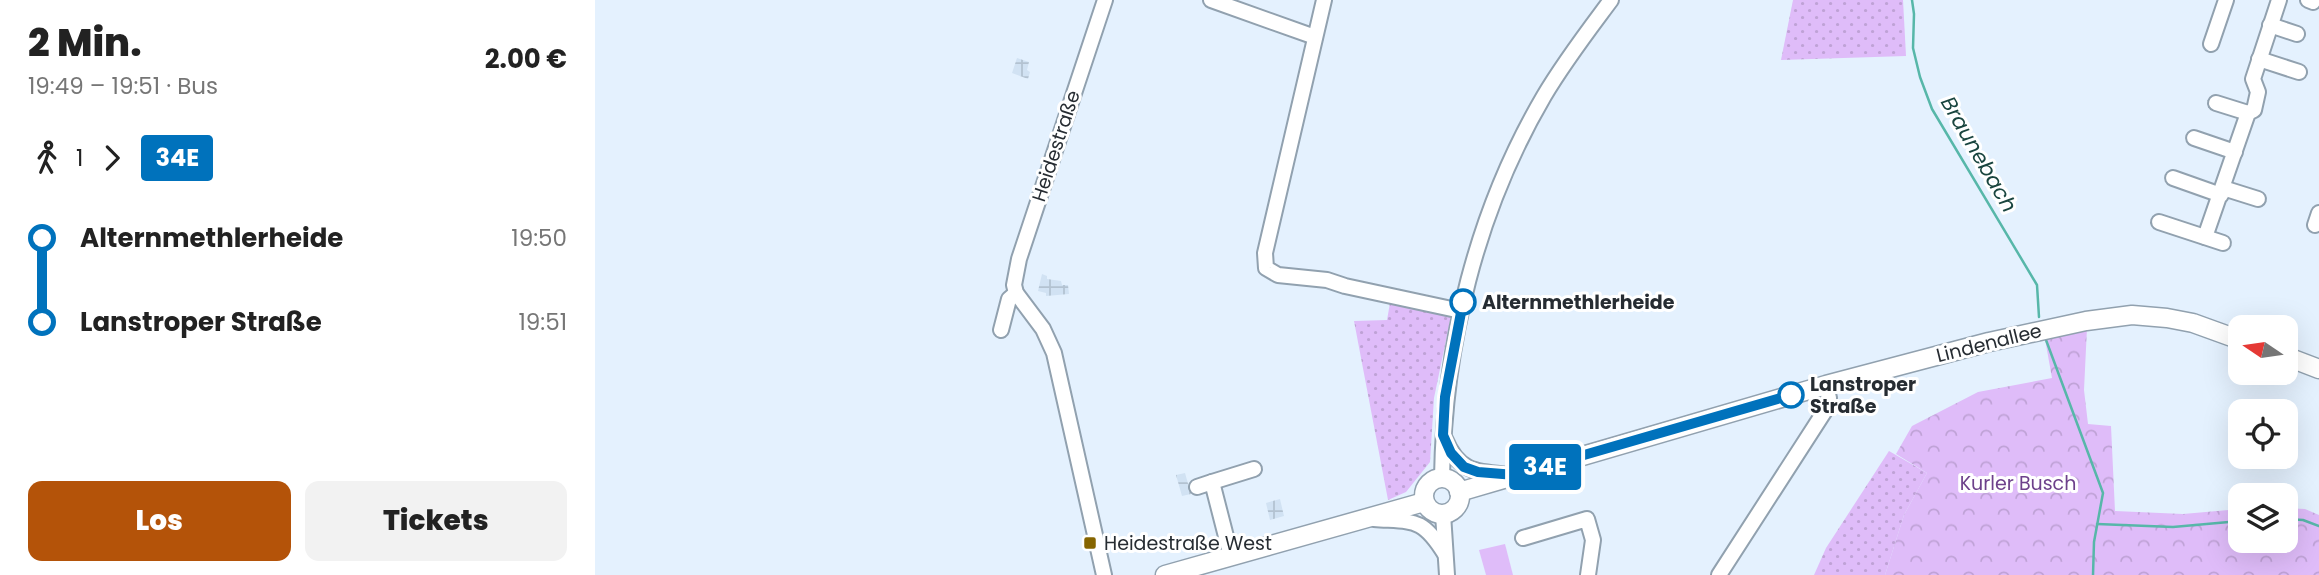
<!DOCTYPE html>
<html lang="de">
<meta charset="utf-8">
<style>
:root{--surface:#fff;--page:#f2f2f2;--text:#222;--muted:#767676;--accent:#b45309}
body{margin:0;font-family:Poppins,sans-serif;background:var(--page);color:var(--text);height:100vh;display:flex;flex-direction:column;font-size:26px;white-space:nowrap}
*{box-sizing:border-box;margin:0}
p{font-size:23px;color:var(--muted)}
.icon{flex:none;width:38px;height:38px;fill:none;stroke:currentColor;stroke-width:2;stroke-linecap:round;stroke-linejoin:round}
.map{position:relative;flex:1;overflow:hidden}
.panel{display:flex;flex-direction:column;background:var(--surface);width:595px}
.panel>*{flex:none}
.badge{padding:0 14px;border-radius:5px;font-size:24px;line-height:46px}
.needle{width:46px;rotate:283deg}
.fabs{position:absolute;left:1633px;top:315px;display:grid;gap:14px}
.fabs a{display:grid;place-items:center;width:70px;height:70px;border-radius:14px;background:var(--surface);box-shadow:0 7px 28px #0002;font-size:35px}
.map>.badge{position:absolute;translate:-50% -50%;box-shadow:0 0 0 4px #fff}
.legs{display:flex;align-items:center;gap:10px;height:77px;padding:0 28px;font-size:23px}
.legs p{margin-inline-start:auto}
.headline{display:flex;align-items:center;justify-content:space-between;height:119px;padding:0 28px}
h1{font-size:38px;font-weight:800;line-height:52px}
.cta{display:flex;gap:14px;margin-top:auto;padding:14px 28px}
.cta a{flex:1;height:80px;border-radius:14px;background:var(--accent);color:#fff;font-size:28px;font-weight:800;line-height:80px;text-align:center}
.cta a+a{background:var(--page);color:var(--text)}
ul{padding:0 28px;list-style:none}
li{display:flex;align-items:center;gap:24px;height:84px;font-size:26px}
li i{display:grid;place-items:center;width:10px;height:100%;margin:0 9px;background:currentColor}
li i::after{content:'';width:18px;height:18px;margin:-9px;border:5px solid;border-radius:50%;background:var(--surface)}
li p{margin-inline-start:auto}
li:first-child i{background:linear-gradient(#0000 50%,currentColor 0)}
li:last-child i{background:linear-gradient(currentColor 50%,#0000 0)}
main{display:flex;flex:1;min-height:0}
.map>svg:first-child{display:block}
.industrial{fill:url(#industrial-grid)}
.grass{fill:url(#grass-dots)}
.forest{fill:url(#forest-crowns)}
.green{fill:#dfbcf9}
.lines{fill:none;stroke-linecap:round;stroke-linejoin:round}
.stream{stroke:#57b7a9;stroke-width:2.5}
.minor-casing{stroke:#91a1af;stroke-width:18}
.major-casing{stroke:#91a1af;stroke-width:21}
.minor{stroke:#fff;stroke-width:14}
.major{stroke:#fff;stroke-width:18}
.line-1-casing{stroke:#fff;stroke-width:16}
.line-1{stroke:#0072bc;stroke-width:10}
.stop-1-dot{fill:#fff;stroke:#0072bc;stroke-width:3.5}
.poi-dot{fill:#866500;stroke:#fff;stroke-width:2.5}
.labels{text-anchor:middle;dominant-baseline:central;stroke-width:6;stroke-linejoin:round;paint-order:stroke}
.street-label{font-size:19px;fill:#262c32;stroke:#fff}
.stop-label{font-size:19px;font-weight:bold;fill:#262c32;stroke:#fff;text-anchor:start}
.park-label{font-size:19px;fill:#6d408b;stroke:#fff}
.poi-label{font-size:19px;fill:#262c32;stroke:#fff;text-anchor:start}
.water-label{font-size:21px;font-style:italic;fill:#19453f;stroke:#fff}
</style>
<main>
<section class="panel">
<div class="headline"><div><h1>2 Min.</h1><p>19:49 – 19:51 · Bus</p></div><b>2.00 €</b></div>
<div class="legs"><svg class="icon" aria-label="walk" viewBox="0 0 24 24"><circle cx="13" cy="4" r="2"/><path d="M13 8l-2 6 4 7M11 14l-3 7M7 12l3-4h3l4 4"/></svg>1<svg class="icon" aria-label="forward" viewBox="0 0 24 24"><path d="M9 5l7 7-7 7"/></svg><b class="badge" style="background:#0072bc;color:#fff">34E</b></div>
<ul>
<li><i style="color:#0072bc"></i><b>Alternmethlerheide</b><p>19:50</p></li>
<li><i style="color:#0072bc"></i><b>Lanstroper Straße</b><p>19:51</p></li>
</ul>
<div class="cta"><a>Los</a><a>Tickets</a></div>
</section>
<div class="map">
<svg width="1724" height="575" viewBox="0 0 1724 575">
<defs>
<pattern id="industrial-grid" width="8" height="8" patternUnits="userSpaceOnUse" patternTransform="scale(1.75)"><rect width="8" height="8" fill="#d1e2f3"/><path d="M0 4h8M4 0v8" fill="none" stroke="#b3c2d1"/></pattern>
<pattern id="grass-dots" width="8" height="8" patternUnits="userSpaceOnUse" patternTransform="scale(1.75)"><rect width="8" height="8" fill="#dfbcf9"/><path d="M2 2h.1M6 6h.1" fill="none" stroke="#bfa2d6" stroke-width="1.8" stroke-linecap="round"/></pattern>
<pattern id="forest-crowns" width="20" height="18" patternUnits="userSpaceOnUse" patternTransform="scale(1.75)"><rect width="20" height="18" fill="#dfbcf9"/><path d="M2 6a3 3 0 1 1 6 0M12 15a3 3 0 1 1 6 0" fill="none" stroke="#bfa2d6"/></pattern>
</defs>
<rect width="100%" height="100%" fill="#e4f1fe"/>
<g class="industrial">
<polygon points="422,58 434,62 432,70 435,72 433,79 417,73"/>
<polygon points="447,274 452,276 452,279 466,281 467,285 473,285 474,294 451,296 451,293 443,291"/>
<polygon points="590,473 596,494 587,496 581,475"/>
<polygon points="685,499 689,516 675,520 671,503"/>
</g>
<g class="grass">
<polygon points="1198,0 1308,0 1311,56 1186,60"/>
<polygon points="795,303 856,316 839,398 835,462 811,492 793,500 759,321 792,320"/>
<polygon points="1294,451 1332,473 1309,515 1290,575 1219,575 1231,548"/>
</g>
<polygon class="forest" points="1492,328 1489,390 1493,424 1516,426 1520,511 1588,514 1645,509 1645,541 1690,541 1691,508 1710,509 1724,515 1724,575 1290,575 1309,515 1332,473 1301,454 1317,426 1383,392 1457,378 1450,339"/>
<polygon class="green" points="910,544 918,575 891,575 884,550"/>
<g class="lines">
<g class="stream">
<polyline points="1317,0 1319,14 1318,48 1325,77 1337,109 1442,285 1444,317"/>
<polyline points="1451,340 1508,493 1499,542 1498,575"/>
<polyline points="1690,519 1708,520 1724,526"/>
<polyline points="1502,524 1578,527 1645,521"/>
</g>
<defs>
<g id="minor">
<polyline points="616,0 720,37"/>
<polyline points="729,0 670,253 671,268 683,275 732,280 750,286 866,311"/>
<polyline points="1713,0 1718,2"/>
<polyline points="1675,25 1702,34"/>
<polyline points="1616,44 1631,0"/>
<polyline points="1664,59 1704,72"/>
<polyline points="1621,103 1653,113"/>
<polyline points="1599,138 1640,152"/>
<polyline points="1578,178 1626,195"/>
<polyline points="1628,188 1663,199"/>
<polyline points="1564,222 1628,243"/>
<polyline points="1720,225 1724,213"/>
<polyline points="1610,237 1653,113 1659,110 1663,92 1658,79 1684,0"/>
<polyline points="406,330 414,299 421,293"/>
<path d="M850,439c14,34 32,33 65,36"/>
<path d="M847,478c2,-133 34,-266 102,-382 20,-34 44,-65 67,-96"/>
<polyline points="617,482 659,469"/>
<polyline points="602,487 617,482 636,556"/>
<polyline points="848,514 852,575"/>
<path d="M779,519c40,3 48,-2 71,35"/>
<polyline points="928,538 992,519 998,540 993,575"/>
<polyline points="509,575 459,353 448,329 421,293 419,285 424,259 510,0"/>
<polyline points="1124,575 1233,406 1234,398 1231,385"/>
</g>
<g id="major">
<polyline points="1690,356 1724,369"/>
<circle cx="847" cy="496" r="18"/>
<polyline points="864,492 1231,385 1394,342 1491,321 1537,315 1572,318 1598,323 1645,340"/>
<polyline points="570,575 829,502"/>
</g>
</defs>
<use href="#minor" class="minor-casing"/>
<use href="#major" class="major-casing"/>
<use href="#minor" class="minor"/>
<use href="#major" class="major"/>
</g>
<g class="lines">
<defs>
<polyline id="line-1" points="868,302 850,397 848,435 856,453 869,467 883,472 920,475 1196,395"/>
</defs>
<use href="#line-1" class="line-1-casing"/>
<use href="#line-1" class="line-1"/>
</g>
<g class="stop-1-dot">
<circle cx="868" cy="302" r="12"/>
<circle cx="1196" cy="395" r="12"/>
</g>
<rect class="poi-dot" x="488" y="536" width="14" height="14" rx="3.5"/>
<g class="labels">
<g class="street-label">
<text transform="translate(461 146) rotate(-72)">Heidestraße</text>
<text transform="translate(1394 343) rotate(-14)">Lindenallee</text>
</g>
<g class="stop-label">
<text x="887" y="302">Alternmethlerheide</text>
<text x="1215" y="384">Lanstroper<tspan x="1215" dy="22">Straße</tspan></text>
</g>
<g class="park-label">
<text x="1423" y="483">Kurler Busch</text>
</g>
<g class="poi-label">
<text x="509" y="543">Heidestraße West</text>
</g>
<g class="water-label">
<text transform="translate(1384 154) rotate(60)">Braunebach</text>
</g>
</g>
</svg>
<div class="fabs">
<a><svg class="needle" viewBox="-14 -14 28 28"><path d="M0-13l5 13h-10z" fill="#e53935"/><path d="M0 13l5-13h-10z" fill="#767676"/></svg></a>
<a><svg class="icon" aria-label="locate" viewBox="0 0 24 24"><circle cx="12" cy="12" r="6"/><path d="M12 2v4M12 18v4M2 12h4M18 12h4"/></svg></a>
<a><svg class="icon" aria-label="layers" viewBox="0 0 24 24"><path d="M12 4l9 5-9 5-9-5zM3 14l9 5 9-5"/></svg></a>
</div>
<b class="badge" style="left:950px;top:467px;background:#0072bc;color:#fff">34E</b>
</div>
</main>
